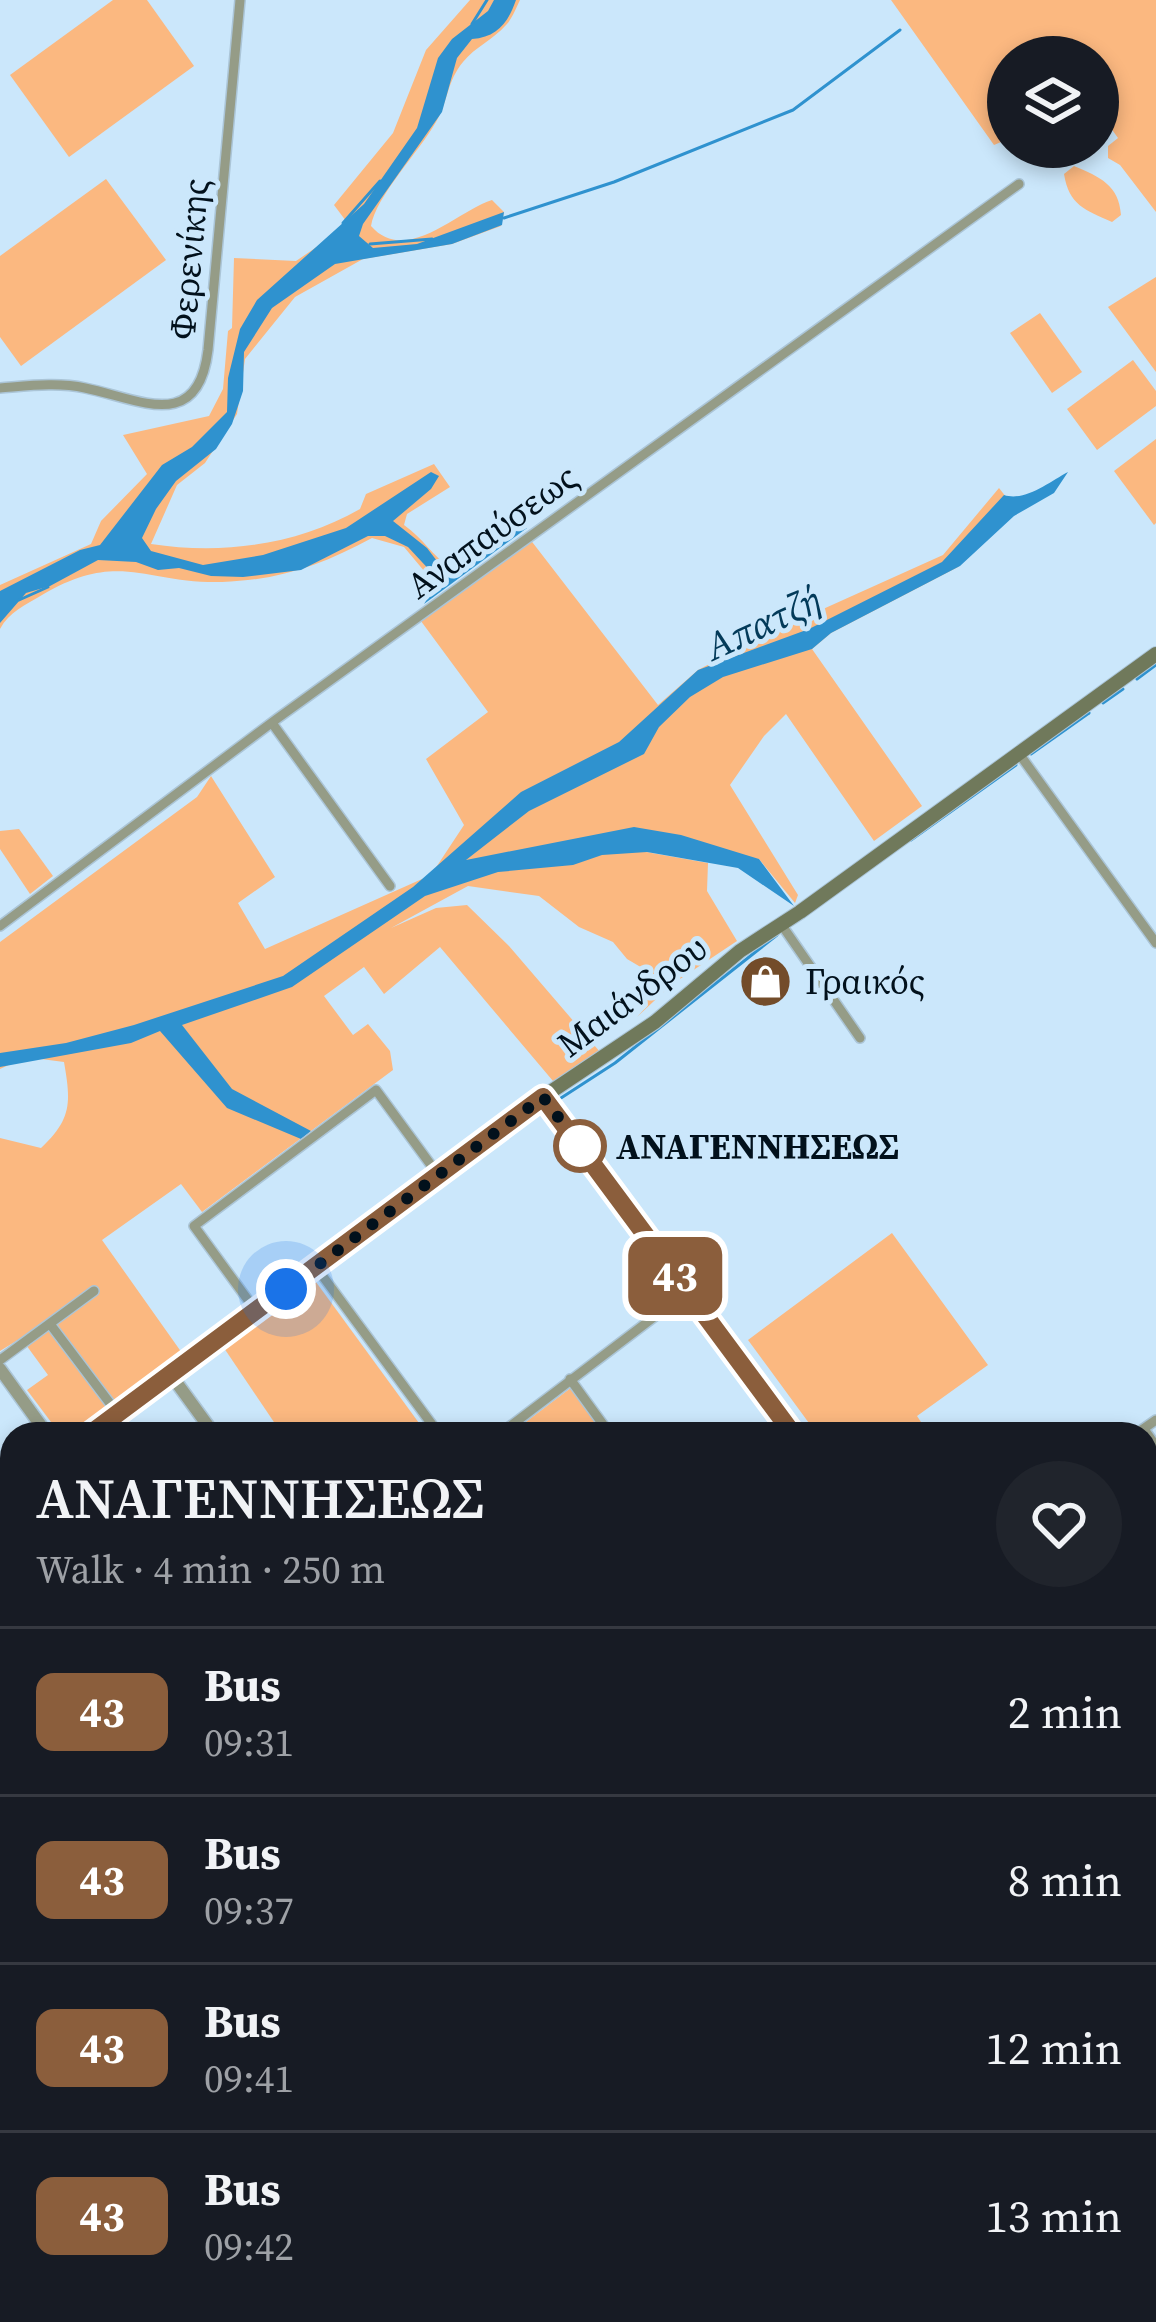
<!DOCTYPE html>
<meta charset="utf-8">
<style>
:root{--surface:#171b24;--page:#20242c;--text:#f1f3f6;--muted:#9ea1a6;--line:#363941}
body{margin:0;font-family:"Source Serif 4",serif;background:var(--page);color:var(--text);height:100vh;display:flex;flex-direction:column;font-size:45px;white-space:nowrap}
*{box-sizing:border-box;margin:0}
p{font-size:39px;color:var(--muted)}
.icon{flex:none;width:66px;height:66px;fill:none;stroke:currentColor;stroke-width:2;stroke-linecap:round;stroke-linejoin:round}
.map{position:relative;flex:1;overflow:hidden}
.side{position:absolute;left:0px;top:1422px;width:1158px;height:900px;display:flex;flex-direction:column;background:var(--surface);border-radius:36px 36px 0 0;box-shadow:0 6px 18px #0003}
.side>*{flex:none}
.badge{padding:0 24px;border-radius:18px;font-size:42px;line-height:78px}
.buttons{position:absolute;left:987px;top:36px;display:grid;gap:24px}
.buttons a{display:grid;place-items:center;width:132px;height:132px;border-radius:50%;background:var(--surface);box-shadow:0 6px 18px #0003;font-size:60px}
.you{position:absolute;width:60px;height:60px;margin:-30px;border:9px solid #fff;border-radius:50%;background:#1a73e8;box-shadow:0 0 0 18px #1a73e833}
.map>.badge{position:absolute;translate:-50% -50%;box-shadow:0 0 0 6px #fff}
.round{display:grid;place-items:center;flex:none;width:126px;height:126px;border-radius:63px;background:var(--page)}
.head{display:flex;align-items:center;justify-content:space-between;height:204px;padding:0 36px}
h1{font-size:57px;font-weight:600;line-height:90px}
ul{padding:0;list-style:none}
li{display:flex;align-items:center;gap:36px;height:168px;padding:0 36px;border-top:3px solid var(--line)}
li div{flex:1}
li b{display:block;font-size:45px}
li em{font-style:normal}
li .badge{min-width:132px;font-weight:700;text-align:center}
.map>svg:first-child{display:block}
.green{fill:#fbb880}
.water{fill:#2f92cf}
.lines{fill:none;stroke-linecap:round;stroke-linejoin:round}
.stream{stroke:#2f92cf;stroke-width:3}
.minor-casing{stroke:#abc5d7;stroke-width:12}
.tertiary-casing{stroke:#abc5d7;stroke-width:15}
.secondary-casing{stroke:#abc5d7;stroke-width:16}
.trunk-casing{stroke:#abc5d7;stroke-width:20}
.minor{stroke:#959c87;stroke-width:9}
.tertiary{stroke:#959c87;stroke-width:12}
.secondary{stroke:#70795b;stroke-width:14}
.trunk{stroke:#4c562d;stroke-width:16}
.line-casing{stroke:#fff;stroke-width:27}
.line{stroke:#8b5e3c;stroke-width:18}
.walk{stroke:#02111c;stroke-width:12;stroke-dasharray:0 21.6}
.stop-dot{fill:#fff;stroke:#8b5e3c;stroke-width:6}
.labels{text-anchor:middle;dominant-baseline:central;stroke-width:10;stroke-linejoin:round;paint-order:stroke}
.street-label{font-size:36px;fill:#02111c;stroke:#cbe7fb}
.poi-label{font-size:36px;fill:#02111c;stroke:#cbe7fb;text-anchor:start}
.stop-label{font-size:36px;font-weight:bold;fill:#02111c;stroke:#cbe7fb;text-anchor:start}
.water-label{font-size:39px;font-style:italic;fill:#033a59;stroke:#cbe7fb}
</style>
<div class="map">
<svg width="1156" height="2322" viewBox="0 0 1156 2322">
<rect width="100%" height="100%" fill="#cbe7fb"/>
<g class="green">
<polygon points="113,0 147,0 194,66 69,157 10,75"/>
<path d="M470,0h50c-4,8 -8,19 -14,25 -12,14 -31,22 -43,37 -16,19 -15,40 -27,60 -17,30 -60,74 -65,104 35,40 86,-15 121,-26l12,12 -3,14 -49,18 -89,15 -68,38 -50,62 -8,55 -32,49 -28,22 -26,59c72,11 146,1 209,-35l6,-15 68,-30 16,23 -43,27 -3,11c19,13 29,32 46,42l-6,18 -14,-7 -26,-31 -32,-9c-50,27 -92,42 -150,44 -76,2 -103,-33 -180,13 -17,10 -33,17 -42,34v-44l91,-41 10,-23 46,-47 -24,-39 86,-19 14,-27 5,-58 4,-3 2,-70 62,3 53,-36 -15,-20 59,-72 33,-83z"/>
<polygon points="891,0 1156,0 1156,212 1120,165 1108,158 1108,146 1118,138 1098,110 1098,57 1008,57 1008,139 994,145"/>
<path d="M1074,166c26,11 45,19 47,49l-9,7c-27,-12 -43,-17 -48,-48z"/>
<polygon points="106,179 166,260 21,366 0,337 0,256"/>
<polygon points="1156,277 1156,372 1108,307"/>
<polygon points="1040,313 1082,372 1052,393 1010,333"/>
<polygon points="1133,360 1156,391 1156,406 1097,450 1067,409"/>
<polygon points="1156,439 1156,523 1154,525 1114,471"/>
<path d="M999,488l11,14 -52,65 -127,66 -19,16 110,157 -48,35 -88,-127 -22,22 -34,49 68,110 -3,8 -36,-44 -113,-7 62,11 -1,28 30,50 -66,44 -34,32 11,-12 -7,-12 3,-24 -17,-10 -14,-17 -34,-15 -40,-31 -71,-10 -77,42 45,-20 31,-3 42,41 91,106 -47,29 -113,-134 -56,47 -20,-27 -40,29 29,39 15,-11 22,27 3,19 -191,142 -21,-28 -79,56 80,113 -112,81h-10l-33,-44 21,-15 -27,-37 -21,13v-213l41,10c31,-29 30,-46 23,-86l-38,-5 -26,12v-127l197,-145 14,-21 64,101 -37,26 27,46 166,-74 33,-50 -38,-66 62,-47 -73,-99 111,-79 132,171 40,-35 63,-33 182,-82z"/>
<polygon points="19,829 53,876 30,894 0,849 0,831"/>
<polygon points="892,1233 988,1365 917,1416 929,1434 817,1434 748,1340"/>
<polygon points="316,1282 427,1434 282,1434 224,1348"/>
<polygon points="572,1387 607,1434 510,1434"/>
<polygon points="1156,2197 1156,2322 1147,2322 1138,2310 1146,2310 1146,2204"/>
<polygon points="247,2310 855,2310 864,2322 229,2322"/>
</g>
<g class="water">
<path d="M494,0h22c-8,23 -19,37 -44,39l-15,19 -15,54 -79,112 -4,12 14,12 44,-4 87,-32 -2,13 -50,19 -117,20 -63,44 -28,44 -1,39 -11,33 -16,25 -40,32 -20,28 -14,29 9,13 52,14 60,-10 83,-27 85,-56 8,4 -8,13 -38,32 34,27 10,13c39,3 46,-34 90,-33l-103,76 14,-22 -3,-6 -27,-29 -23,-11h-17l-67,34 -58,7 -32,-1 -32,-8 -21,2 -22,-8 -38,-2 -48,26 -24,7 -26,30v-32l80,-41 20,-5 62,-80 30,-18 35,-35 1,-34 12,-49 17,-29 107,-96 53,-76 21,-70 14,-19 36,-28z"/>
<path d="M1068,472l-14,21 -40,23 -54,50 -129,67 -19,16 -89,28 -33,20 -31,30 -15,27 -115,57 -63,49 168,-33 47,8 78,24 35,47 -56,-38 -91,-16 -45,3 -29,10 -75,7 -73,24 -133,91 -110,38 50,64 79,42 -10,8 -74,-31 -67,-77 -29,12 -131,24v-14l66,-10 68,-18 149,-49 130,-89 108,-95 98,-50 79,-72 111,-41 133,-67 62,-67c21,7 45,-13 64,-23z"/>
</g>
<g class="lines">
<g class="stream">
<polyline points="472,24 487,0"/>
<polyline points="504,218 614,182 793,110 900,30"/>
<polyline points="343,223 380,181"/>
<polyline points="370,244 432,239"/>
<polyline points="19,600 48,587"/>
<polyline points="1137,679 1156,665"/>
<polyline points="1103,703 1123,689"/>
<polyline points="1031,754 1089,713"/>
<polyline points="911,840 1016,765"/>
<polyline points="561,1098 615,1063 777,935"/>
</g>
<defs>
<g id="minor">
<path d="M0,388c27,-2 58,-6 85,0 54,11 113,46 123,-38l32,-350"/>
<polyline points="272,723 390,886"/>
<polyline points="1020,755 1156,943"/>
<polyline points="781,924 860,1038"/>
<polyline points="0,926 278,718 1019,184"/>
<polyline points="316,1267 439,1434"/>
<polyline points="256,1311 194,1226 376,1090 439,1176"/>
<polyline points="50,1324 118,1414"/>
<polyline points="0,1360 94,1291"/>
<polyline points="570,1379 610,1434"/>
<polyline points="1144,1429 1156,1446"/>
<polyline points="500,1434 687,1292"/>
<polyline points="1136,1434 1156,1420"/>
<polyline points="0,1565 12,1581"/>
<polyline points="0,1714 12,1707"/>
<polyline points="1146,2190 1156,2182"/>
<polyline points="282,2310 291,2322"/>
<polyline points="365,2310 374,2322"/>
<polyline points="589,2310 618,2322"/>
<polyline points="637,2310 665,2322"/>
<polyline points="866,2310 875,2322"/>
<polyline points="1013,2310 1022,2322"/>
<polyline points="223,2322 239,2310"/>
<polyline points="713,2322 729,2310"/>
<polyline points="967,2322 984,2310"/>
</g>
<g id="tertiary">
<polyline points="543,1097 793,1434"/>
<polyline points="0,1369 47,1434"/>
<polyline points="171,1375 214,1434"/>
<polyline points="0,1881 12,1873"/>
<polyline points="1146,2034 1156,2057"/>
<polyline points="0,2079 12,2097"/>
<polyline points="43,2310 54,2322"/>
<polyline points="161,2310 170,2322"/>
</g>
<g id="secondary">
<polyline points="90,1434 543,1097 655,1022 740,951 800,912 1156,654"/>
<polyline points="0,1499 12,1491"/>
</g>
<g id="trunk">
<polyline points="0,2126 12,2144"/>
<polyline points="0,2147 12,2165"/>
<polyline points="6,2261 12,2259"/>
<polyline points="83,2310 91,2322"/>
<polyline points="109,2310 117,2322"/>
<polyline points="124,2310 132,2322"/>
</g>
</defs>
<use href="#minor" class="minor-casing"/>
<use href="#tertiary" class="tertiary-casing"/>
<use href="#secondary" class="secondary-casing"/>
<use href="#trunk" class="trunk-casing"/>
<use href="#minor" class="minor"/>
<use href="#tertiary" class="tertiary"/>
<use href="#secondary" class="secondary"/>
<use href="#trunk" class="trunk"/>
</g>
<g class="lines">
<defs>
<polyline id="line" points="90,1434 543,1097 793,1434"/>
</defs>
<use href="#line" class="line-casing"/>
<use href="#line" class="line"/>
<polyline class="walk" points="286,1289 543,1097 582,1149 580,1146"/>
</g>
<defs>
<symbol id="shop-disc" viewBox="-11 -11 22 22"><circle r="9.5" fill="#734c2a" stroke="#cbe7fb"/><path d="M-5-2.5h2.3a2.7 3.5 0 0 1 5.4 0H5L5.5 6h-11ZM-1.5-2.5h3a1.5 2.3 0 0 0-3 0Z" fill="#fff"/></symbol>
</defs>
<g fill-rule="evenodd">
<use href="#shop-disc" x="736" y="952" width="59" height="59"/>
</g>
<circle class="stop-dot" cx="580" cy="1146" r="24"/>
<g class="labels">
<g class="street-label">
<text transform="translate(189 259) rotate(-85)">Φερενίκης</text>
<text transform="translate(492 531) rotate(-36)">Αναπαύσεως</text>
<text transform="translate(632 996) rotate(-37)">Μαιάνδρου</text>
</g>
<g class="poi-label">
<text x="805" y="981">Γραικός</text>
</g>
<g class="stop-label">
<text x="616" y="1146">ΑΝΑΓΕΝΝΗΣΕΩΣ</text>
</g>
<g class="water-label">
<text transform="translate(763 623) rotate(-25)">Απατζή</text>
</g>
</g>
</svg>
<div class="buttons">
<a><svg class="icon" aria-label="layers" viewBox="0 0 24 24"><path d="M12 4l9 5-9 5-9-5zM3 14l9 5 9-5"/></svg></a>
</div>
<div class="you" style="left:286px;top:1289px"></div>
<b class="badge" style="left:675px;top:1276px;background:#8b5e3c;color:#fff">43</b>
<section class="side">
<div class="head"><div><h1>ΑΝΑΓΕΝΝΗΣΕΩΣ</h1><p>Walk · 4 min · 250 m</p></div><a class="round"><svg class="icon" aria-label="heart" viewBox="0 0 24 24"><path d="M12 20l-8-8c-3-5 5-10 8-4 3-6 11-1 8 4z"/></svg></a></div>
<ul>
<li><span class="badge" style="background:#8b5e3c;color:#fff">43</span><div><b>Bus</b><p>09:31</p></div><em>2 min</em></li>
<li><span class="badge" style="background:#8b5e3c;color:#fff">43</span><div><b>Bus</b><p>09:37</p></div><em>8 min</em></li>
<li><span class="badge" style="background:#8b5e3c;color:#fff">43</span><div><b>Bus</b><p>09:41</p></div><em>12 min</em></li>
<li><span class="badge" style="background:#8b5e3c;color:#fff">43</span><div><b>Bus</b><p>09:42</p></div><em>13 min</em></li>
</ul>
</section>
</div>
